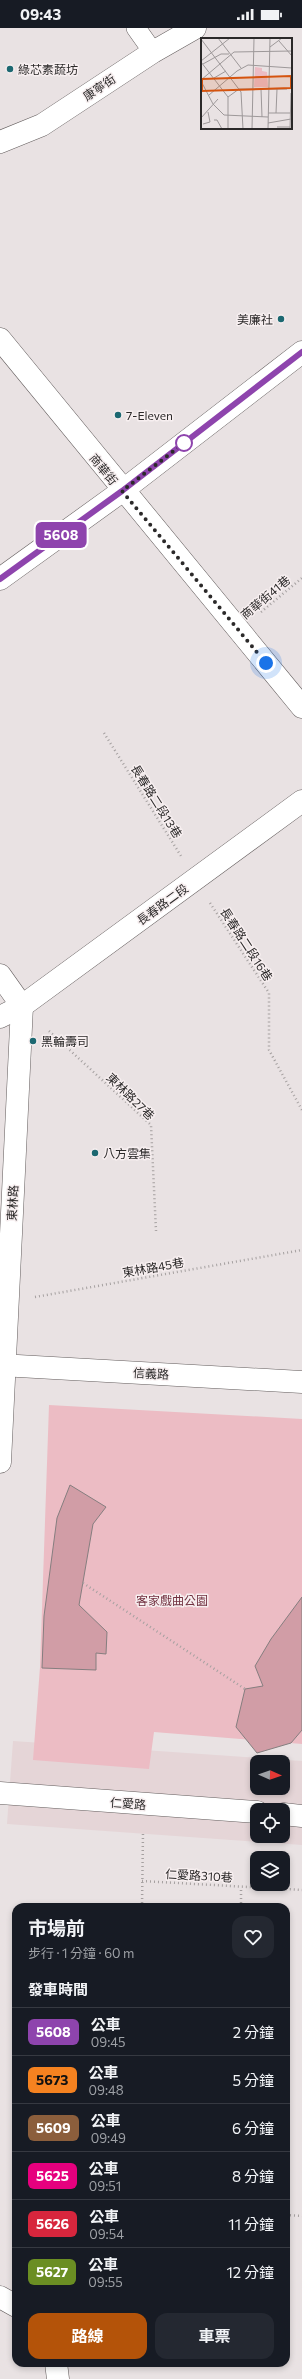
<!DOCTYPE html>
<html lang="zh-TW">
<meta charset="utf-8">
<style>
:root{--surface:#171b24;--page:#242831;--text:#f1f3f6;--muted:#9ea1a6;--line:#363941;--accent:#b45309}
body{margin:0;font-family:Commissioner,"Noto Sans TC",sans-serif;background:var(--page);color:var(--text);height:100vh;display:flex;flex-direction:column;font-size:15px;white-space:nowrap}
*{box-sizing:border-box;margin:0}
p{font-size:13px;color:var(--muted)}
.icon{flex:none;width:22px;height:22px;fill:none;stroke:currentColor;stroke-width:2;stroke-linecap:round;stroke-linejoin:round}
.map{position:relative;flex:1;overflow:hidden}
.panel{position:absolute;left:12px;top:1875px;width:278px;height:464px;display:flex;flex-direction:column;background:var(--surface);border-radius:12px;box-shadow:0 2px 6px #0003}
.panel>*{flex:none}
.badge{padding:0 8px;border-radius:6px;font-size:14px;line-height:26px}
.needle{width:26px;rotate:92deg}
.buttons{position:absolute;left:250px;top:1727px;display:grid;gap:8px}
.buttons a{display:grid;place-items:center;width:40px;height:40px;border-radius:8px;background:var(--surface);box-shadow:0 2px 6px #0003;font-size:20px}
.you{position:absolute;width:20px;height:20px;margin:-10px;border:3px solid #fff;border-radius:50%;background:#1a73e8;box-shadow:0 0 0 6px #1a73e833}
.map>.badge{position:absolute;translate:-50% -50%;box-shadow:0 0 0 2px #fff}
h2{padding:0 16px;font-size:15px;line-height:36px}
.round{display:grid;place-items:center;flex:none;width:42px;height:42px;border-radius:12px;background:var(--page)}
.overview{display:flex;align-items:center;justify-content:space-between;height:68px;padding:0 16px}
h1{font-size:19px;font-weight:700;line-height:30px}
.button{display:flex;gap:8px;margin-top:auto;padding:8px 16px}
.button a{flex:1;height:46px;border-radius:12px;background:var(--accent);color:#fff;font-size:16px;font-weight:700;line-height:46px;text-align:center}
.button a+a{background:var(--page);color:var(--text)}
ul{padding:0;list-style:none}
li{display:flex;align-items:center;gap:12px;height:48px;padding:0 16px;border-top:1px solid var(--line)}
li div{flex:1}
li b{display:block;font-size:15px}
li em{font-style:normal}
li .badge{min-width:44px;font-weight:700;text-align:center}
.status{display:flex;justify-content:space-between;align-items:center;height:28px;padding:0 20px;background:var(--surface);direction:ltr}
.status svg{height:11px;fill:currentColor}
.map>svg:first-child{display:block}
.built{fill:#e5d5d7;fill-rule:evenodd}
.green{fill:#ecbcc4}
.building{fill:#d19da6;stroke:#857e7f}
.lines{fill:none;stroke-linecap:round;stroke-linejoin:round}
.service-casing{stroke:#635d5d;stroke-width:20}
.minor-casing{stroke:#635d5d;stroke-width:23}
.tertiary-casing{stroke:#635d5d;stroke-width:23}
.secondary-casing{stroke:#635d5d;stroke-width:23}
.path{stroke:#a5a0a0;stroke-width:2.5;stroke-dasharray:1 3;stroke-linecap:butt}
.service{stroke:#fff;stroke-width:19}
.minor{stroke:#fff;stroke-width:22}
.tertiary{stroke:#fff;stroke-width:22}
.secondary{stroke:#fff;stroke-width:22}
.line-casing{stroke:#fff;stroke-width:9}
.line{stroke:#8e44ad;stroke-width:6}
.walk{stroke:#2b2929;stroke-width:4;stroke-dasharray:0 7.2}
.poi-dot{fill:#1c6871;stroke:#f7eff0;stroke-width:1.5}
.stop-dot{fill:#fff;stroke:#8e44ad;stroke-width:2}
.labels{text-anchor:middle;dominant-baseline:central;stroke-width:3;stroke-linejoin:round;paint-order:stroke}
.poi-label{font-size:12px;fill:#2b2929;stroke:#f7eff0;text-anchor:start}
.street-label{font-size:12px;fill:#2b2929;stroke:#f7eff0}
.park-label{font-size:12px;fill:#723140;stroke:#f7eff0}
.inset-road{fill:none;stroke:#9d9899;stroke-width:1}
.view{fill:#d5540f;fill-opacity:0.15;stroke:#d5540f;stroke-width:2}
.inset-edge{fill:none;stroke:#2b2929;stroke-width:2}
</style>
<div class="status"><b>09:43</b><svg viewBox="0 0 49 12"><path d="M0 12V9h3v3zM5 12V6h3v6zM10 12V3h3v9zM15 12V0h3v12zM26 1h20v11H26zM47 4h2v5h-2z"/></svg></div>
<div class="map">
<svg width="302" height="2351" viewBox="0 0 302 2351">
<rect width="100%" height="100%" fill="#e9e2e3"/>
<path class="built" d="M13,1713l289,20v84l-295,-21zM257,1734h26v26h-26zM257,1782h26v26h-26z"/>
<polygon class="green" points="49,1377 302,1391 302,1716 154,1704 149,1741 33,1732 40,1639"/>
<g class="building">
<polygon points="70,1457 106,1479 93,1496 79,1577 107,1604 106,1626 96,1625 96,1642 42,1640 44,1588 57,1490"/>
<polygon points="302,1569 302,1702 291,1715 257,1725 236,1699 245,1661 263,1658 255,1638 271,1611"/>
</g>
<g class="lines">
<defs>
<polyline id="service" points="136,0 153,24"/>
<g id="minor">
<polyline points="0,114 42,97 153,24 195,0"/>
<polyline points="0,311 302,679"/>
<polyline points="0,989 22,978 302,773"/>
<polyline points="0,1337 302,1354"/>
<polyline points="0,1765 257,1784"/>
<polyline points="283,1786 302,1788"/>
</g>
<g id="tertiary">
<polyline points="0,947 22,978 0,1434"/>
<polyline points="0,2269 16,2278"/>
<polyline points="56,2335 58,2351"/>
</g>
<polyline id="secondary" points="0,551 122,463 302,324"/>
</defs>
<use href="#service" class="service-casing"/>
<use href="#minor" class="minor-casing"/>
<use href="#tertiary" class="tertiary-casing"/>
<use href="#secondary" class="secondary-casing"/>
<g class="path">
<polyline points="261,584 302,550"/>
<polyline points="104,705 181,828"/>
<polyline points="210,875 269,965 269,1022 302,1082"/>
<polyline points="49,1003 151,1097 156,1203"/>
<polyline points="35,1269 302,1222"/>
<polyline points="83,1555 245,1661"/>
<polyline points="142,1853 302,1862"/>
<polyline points="142,1879 143,1804"/>
<polyline points="241,1879 241,1859"/>
<polyline points="286,2187 302,2188"/>
</g>
<use href="#service" class="service"/>
<use href="#minor" class="minor"/>
<use href="#tertiary" class="tertiary"/>
<use href="#secondary" class="secondary"/>
</g>
<g class="lines">
<defs>
<polyline id="line" points="0,551 122,463 302,324"/>
</defs>
<use href="#line" class="line-casing"/>
<use href="#line" class="line"/>
<polyline class="walk" points="184,415 122,463 266,635"/>
</g>
<g class="poi-dot">
<circle cx="10" cy="41" r="4"/>
<circle cx="281" cy="291" r="4"/>
<circle cx="118" cy="387" r="4"/>
<circle cx="33" cy="1013" r="4"/>
<circle cx="95" cy="1125" r="4"/>
</g>
<circle class="stop-dot" cx="184" cy="415" r="8"/>
<g class="labels">
<g class="poi-label">
<text x="18" y="41">綠芯素蔬坊</text>
<text x="273" y="291" text-anchor="end">美廉社</text>
<text x="126" y="387">7-Eleven</text>
<text x="41" y="1013">黑輪壽司</text>
<text x="103" y="1125">八方雲集</text>
</g>
<g class="street-label">
<text transform="translate(99 59) rotate(-34)">康寧街</text>
<text transform="translate(104 441) rotate(51)">商華街</text>
<text transform="translate(265 569) rotate(-40)">商華街41巷</text>
<text transform="translate(157 773) rotate(58)">長春路二段13巷</text>
<text transform="translate(162 876) rotate(-36)">長春路二段</text>
<text transform="translate(247 916) rotate(57)">長春路二段16巷</text>
<text transform="translate(131 1068) rotate(44)">東林路27巷</text>
<text transform="translate(12 1175) rotate(-87)">東林路</text>
<text transform="translate(153 1239) rotate(-10)">東林路45巷</text>
<text transform="translate(151 1345) rotate(3)">信義路</text>
<text transform="translate(128 1775) rotate(4)">仁愛路</text>
<text transform="translate(199 1847) rotate(3)">仁愛路310巷</text>
</g>
<g class="park-label">
<text x="172" y="1572">客家戲曲公園</text>
</g>
</g>
<g transform="translate(201 10)">
<rect width="91" height="91" fill="#e9e2e3"/>
<path d="M54,29l7,1v3l5,1 1,15h-14z" fill="#ecbcc4"/>
<path class="inset-road" d="M17,0l23,30M0,1l40,53 2,37M78,3l13,15M69,9l12,-9M0,23l29,-23M0,24l27,35v32M2,26l18,-10h8M13,40l12,-7M0,42l33,-28 58,-1M0,43l12,23 11,11 44,2M60,51l1,28M8,57l28,-24 11,-6 44,3v17M27,59l11,-8h48M67,75h24M75,75l1,-24M0,80l17,-19M13,82h3l5,9M67,85l23,-4M2,86l7,-2 -2,-10M76,89h13M51,91l2,-91M67,91l2,-91M89,91l1,-36"/>
<path class="view" d="M90,38v12l-89,3v-12z"/>
<rect width="91" height="91" class="inset-edge"/>
</g>
</svg>
<div class="buttons">
<a><svg class="needle" viewBox="-14 -14 28 28"><path d="M0-13l5 13h-10z" fill="#e53935"/><path d="M0 13l5-13h-10z" fill="#9ea1a6"/></svg></a>
<a><svg class="icon" aria-label="locate" viewBox="0 0 24 24"><circle cx="12" cy="12" r="6"/><path d="M12 2v4M12 18v4M2 12h4M18 12h4"/></svg></a>
<a><svg class="icon" aria-label="layers" viewBox="0 0 24 24"><path d="M12 4l9 5-9 5-9-5zM3 14l9 5 9-5"/></svg></a>
</div>
<div class="you" style="left:266px;top:635px"></div>
<b class="badge" style="left:61px;top:507px;background:#8e44ad;color:#fff">5608</b>
<section class="panel">
<div class="overview"><div><h1>市場前</h1><p>步行 · 1 分鐘 · 60 m</p></div><a class="round"><svg class="icon" aria-label="heart" viewBox="0 0 24 24"><path d="M12 20l-8-8c-3-5 5-10 8-4 3-6 11-1 8 4z"/></svg></a></div>
<h2>發車時間</h2>
<ul>
<li><span class="badge" style="background:#8e44ad;color:#fff">5608</span><div><b>公車</b><p>09:45</p></div><em>2 分鐘</em></li>
<li><span class="badge" style="background:#f58220;color:#111">5673</span><div><b>公車</b><p>09:48</p></div><em>5 分鐘</em></li>
<li><span class="badge" style="background:#8b5e3c;color:#fff">5609</span><div><b>公車</b><p>09:49</p></div><em>6 分鐘</em></li>
<li><span class="badge" style="background:#e6007e;color:#fff">5625</span><div><b>公車</b><p>09:51</p></div><em>8 分鐘</em></li>
<li><span class="badge" style="background:#d7263d;color:#fff">5626</span><div><b>公車</b><p>09:54</p></div><em>11 分鐘</em></li>
<li><span class="badge" style="background:#6b8e23;color:#fff">5627</span><div><b>公車</b><p>09:55</p></div><em>12 分鐘</em></li>
</ul>
<div class="button"><a>路線</a><a>車票</a></div>
</section>
</div>
